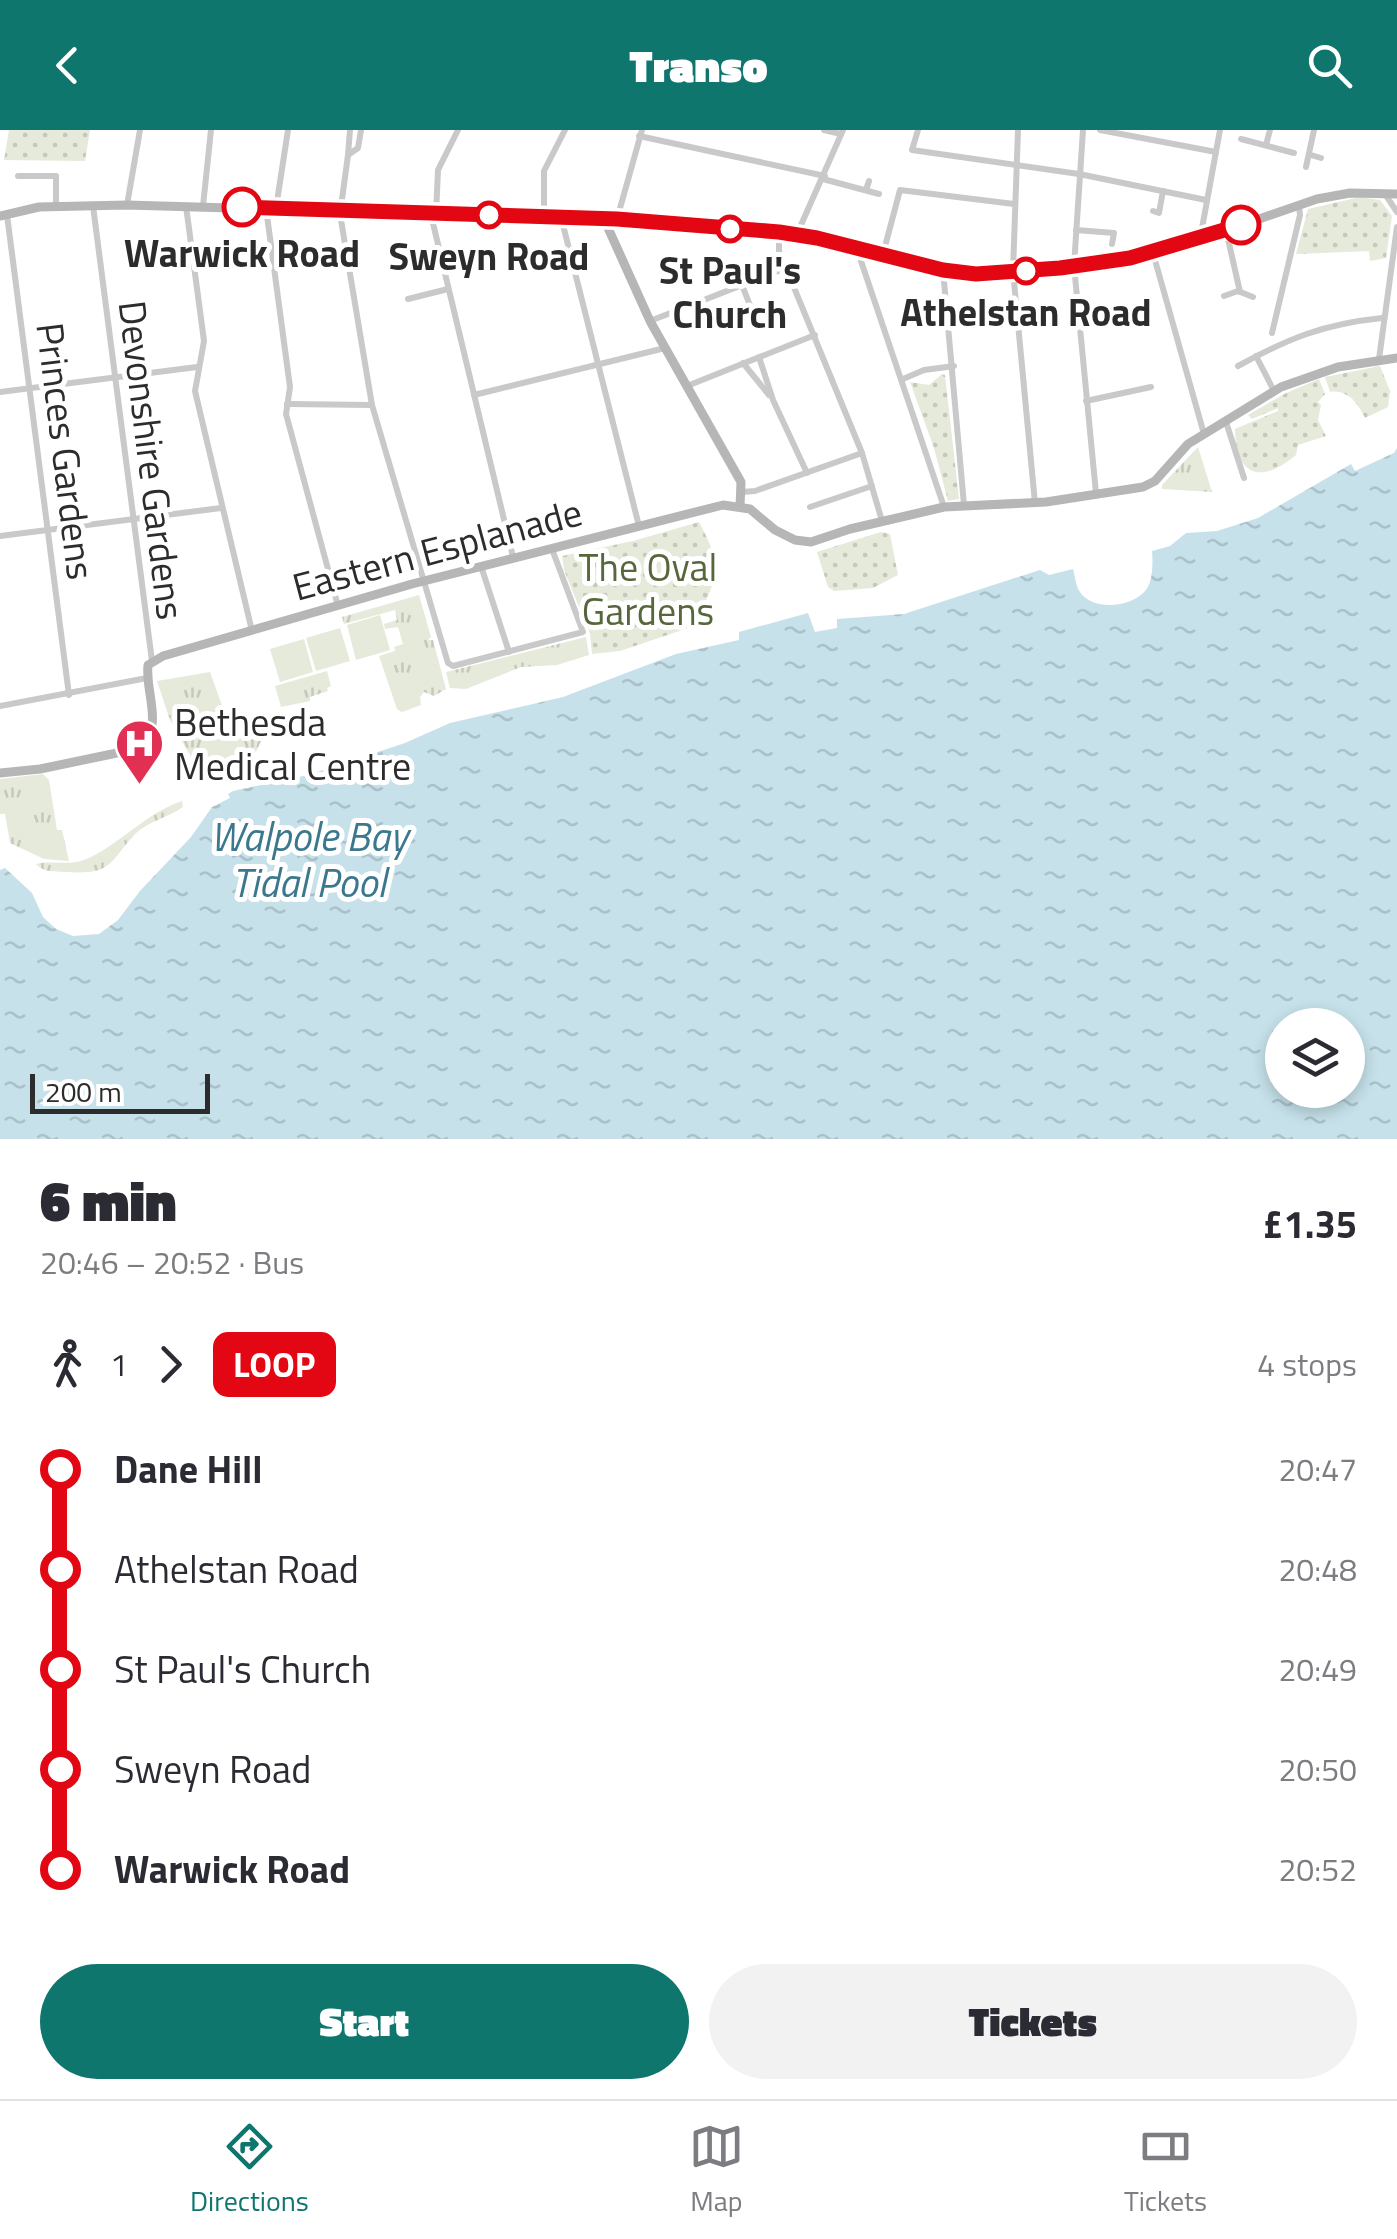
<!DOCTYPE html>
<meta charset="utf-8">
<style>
:root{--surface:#fff;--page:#f2f2f3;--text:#2b2b33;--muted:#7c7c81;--line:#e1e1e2;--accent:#0f766e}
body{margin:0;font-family:"Titillium Web",sans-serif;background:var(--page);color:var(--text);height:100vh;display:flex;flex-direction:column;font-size:38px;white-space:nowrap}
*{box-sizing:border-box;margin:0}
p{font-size:32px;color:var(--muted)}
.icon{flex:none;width:55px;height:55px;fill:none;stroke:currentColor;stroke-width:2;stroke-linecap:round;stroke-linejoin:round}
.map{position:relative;height:1009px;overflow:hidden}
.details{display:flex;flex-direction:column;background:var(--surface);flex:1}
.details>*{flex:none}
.badge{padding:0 20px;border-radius:15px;font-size:35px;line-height:65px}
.fabs{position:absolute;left:1265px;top:878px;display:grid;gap:20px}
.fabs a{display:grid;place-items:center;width:100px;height:100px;border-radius:50%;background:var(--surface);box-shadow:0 5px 15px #0003;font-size:50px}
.scale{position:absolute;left:30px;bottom:25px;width:180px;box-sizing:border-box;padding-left:10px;border:5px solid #2c2c2c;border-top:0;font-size:28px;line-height:35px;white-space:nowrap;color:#2c2c2c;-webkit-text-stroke:8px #fff;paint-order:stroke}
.map>.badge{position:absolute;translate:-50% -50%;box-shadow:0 0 0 5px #fff}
.legs{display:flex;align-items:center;gap:15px;height:110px;padding:0 40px;font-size:32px}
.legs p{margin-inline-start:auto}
.headline{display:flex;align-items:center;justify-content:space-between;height:170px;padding:0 40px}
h1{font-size:55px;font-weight:800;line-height:75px}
.cta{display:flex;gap:20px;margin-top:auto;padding:20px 40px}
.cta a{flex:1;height:115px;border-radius:60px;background:var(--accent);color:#fff;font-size:40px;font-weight:800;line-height:115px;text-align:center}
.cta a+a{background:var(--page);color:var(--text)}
ul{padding:0 40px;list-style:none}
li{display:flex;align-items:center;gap:35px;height:100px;font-size:38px}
li i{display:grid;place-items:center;width:15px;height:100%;margin:0 12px;background:currentColor}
li i::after{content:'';width:25px;height:25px;margin:-12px;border:8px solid;border-radius:50%;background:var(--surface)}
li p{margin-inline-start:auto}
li:first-child i{background:linear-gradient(#0000 50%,currentColor 0)}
li:last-child i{background:linear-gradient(currentColor 50%,#0000 0)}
header{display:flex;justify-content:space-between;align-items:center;height:130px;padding:0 40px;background:var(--accent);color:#fff;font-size:45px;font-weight:800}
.tabs{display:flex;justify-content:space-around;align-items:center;height:140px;border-top:2px solid var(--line);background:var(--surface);font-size:28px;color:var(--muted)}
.tabs a{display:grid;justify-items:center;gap:5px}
.tabs .active{color:var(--accent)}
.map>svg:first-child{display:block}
.grass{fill:url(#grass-tufts)}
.park{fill:url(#park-dots)}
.pitch{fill:#e5eada}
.water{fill:url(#water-ripples);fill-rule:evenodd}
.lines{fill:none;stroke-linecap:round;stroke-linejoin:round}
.street{stroke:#c9c9c9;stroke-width:6}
.secondary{stroke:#b6b6b6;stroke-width:9}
.line-1-casing{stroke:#fff;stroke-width:22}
.line-1{stroke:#e30613;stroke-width:15}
.stop-1-dot{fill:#fff;stroke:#e30613;stroke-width:5}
.labels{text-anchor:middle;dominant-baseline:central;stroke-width:10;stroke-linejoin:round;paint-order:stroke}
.stop-label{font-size:38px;font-weight:bold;fill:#2c2c2c;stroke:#fff}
.street-label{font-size:38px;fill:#2c2c2c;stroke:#fff}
.park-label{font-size:38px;fill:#55673b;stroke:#fff}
.poi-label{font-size:38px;fill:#2c2c2c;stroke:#fff;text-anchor:start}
.water-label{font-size:40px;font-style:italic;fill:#3c788d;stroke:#fff}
</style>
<header><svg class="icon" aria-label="back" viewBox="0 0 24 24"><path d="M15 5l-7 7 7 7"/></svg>Transo<svg class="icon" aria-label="search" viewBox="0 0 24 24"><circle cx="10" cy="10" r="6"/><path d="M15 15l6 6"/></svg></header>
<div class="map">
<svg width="1397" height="1009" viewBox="0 0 1397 1009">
<defs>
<pattern id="grass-tufts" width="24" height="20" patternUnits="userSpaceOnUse" patternTransform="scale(2.5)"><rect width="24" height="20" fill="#e5eada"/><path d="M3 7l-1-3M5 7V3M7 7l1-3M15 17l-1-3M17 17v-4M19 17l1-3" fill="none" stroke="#c5c9bb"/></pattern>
<pattern id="park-dots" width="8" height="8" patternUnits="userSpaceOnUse" patternTransform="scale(2.5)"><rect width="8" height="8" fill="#e5eada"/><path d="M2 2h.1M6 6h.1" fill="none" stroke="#c5c9bb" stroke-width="1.8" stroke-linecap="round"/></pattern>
<pattern id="water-ripples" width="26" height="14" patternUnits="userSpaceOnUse" patternTransform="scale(2.5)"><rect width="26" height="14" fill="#c6e1ea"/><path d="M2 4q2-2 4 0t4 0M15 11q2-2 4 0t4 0" fill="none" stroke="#aac1c9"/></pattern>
</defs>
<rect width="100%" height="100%" fill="#fff"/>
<g class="grass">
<polygon points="1198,317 1212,362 1162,359 1162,355"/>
<polygon points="419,465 431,507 428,510 433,510 446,559 434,566 424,562 420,567 421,575 402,582 397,579 379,526 395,521 394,517 403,514 398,497 385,499 384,494 397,490 395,480 344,494 342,487"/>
<polygon points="586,507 589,525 557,535 521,537 466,559 450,558 446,542"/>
<polygon points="327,541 331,556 327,558 328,561 310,567 310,571 281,577 275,556"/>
<polygon points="210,542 233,606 270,592 273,601 264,605 252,630 227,636 228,641 204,650 170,590 157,551"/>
<polygon points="43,644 49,650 57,700 62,700 69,731 44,729 10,713 5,684 0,684 0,649"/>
<path d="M182,671l1,6c-14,10 -36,15 -48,27 -27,30 -23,41 -70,38 -12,-1 -20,1 -29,-8 15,-4 32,2 48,-4 35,-14 61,-47 98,-59z"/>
</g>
<g class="park">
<polygon points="9,0 90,0 85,31 4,30"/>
<polygon points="1360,67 1380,70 1392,86 1386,128 1370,131 1369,121 1296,124 1308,79"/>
<path d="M1380,236l10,25 -2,16 -23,11c-7,-15 -18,-29 -35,-26l-5,-15z"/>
<polygon points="942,244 945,245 959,369 948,371 934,318 910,252 929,255"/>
<path d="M1319,249l6,15 -7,8 3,3 -3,15 8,16 -28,9 -2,10c-36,30 -60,21 -61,-26l43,-18v-3l-26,11 -4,-4 38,-22z"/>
<path d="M699,392c18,35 23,46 5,83l8,15 -92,31 -28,3 -2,-20 -26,-64 -2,-14 71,-15z"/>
<polygon points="881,402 890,404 898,445 873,458 834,461 828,457 817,422"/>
</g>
<g class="pitch">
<polygon points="380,485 390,520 356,530 347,495"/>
<polygon points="340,498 350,531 316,541 306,508"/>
<polygon points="304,509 313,542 280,552 270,519"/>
</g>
<path class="water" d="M1397,318v691h-1397v-269l5,-2 27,25 11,24 13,12 17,7 26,-2 19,-14 22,-29 51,-54 21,-30 18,-9 -2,-4 5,-3 75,-16 97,-32 45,-20 113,-26 113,-43 63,-14v-8l69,-19 7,19 22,-4v-9l67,-5 136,-44 9,5 24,-6c2,7 3,18 7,23 13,20 53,15 66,-2 7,-9 7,-28 6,-39l18,-5 16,-13 31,-2 41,-13 93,-54 4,7 39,-18zM1282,895h66v65h-66z"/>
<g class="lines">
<g class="street">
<polyline points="350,0 348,25 358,18 361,0"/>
<polyline points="824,0 841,4"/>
<polyline points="918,0 912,20 1079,44 1206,70"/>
<polyline points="1018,0 1013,141 1035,373"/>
<polyline points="1083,0 1074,136 1096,363"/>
<polyline points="1100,0 1216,22"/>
<polyline points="639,6 825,46"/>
<polyline points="1241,9 1294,23"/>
<polyline points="1266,15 1270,0"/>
<polyline points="348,25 340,84 372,275 448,533 453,536 583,502 552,419"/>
<polyline points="1311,25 1321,28"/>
<polyline points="1306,37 1314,0"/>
<polyline points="18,46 56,46 56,76"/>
<polyline points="823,49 879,64"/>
<polyline points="866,60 869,51"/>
<polyline points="1385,64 1397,82"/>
<polyline points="127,75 140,0"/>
<polyline points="93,76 152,531"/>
<polyline points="186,76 204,211 195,261 252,501"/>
<polyline points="203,76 211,0"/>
<polyline points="266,78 290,257 286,284 338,476"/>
<polyline points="276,78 288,0"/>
<polyline points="1153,81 1159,83 1163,61"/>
<polyline points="436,84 438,40 458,0"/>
<polyline points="7,85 69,565"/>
<polyline points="431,85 513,427"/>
<polyline points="544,86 544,41 565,0"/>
<polyline points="561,87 639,396"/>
<polyline points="617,89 642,0"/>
<polyline points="1076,100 1114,103 1112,114"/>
<polyline points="1226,100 1240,162"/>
<polyline points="779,102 779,121 862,323 882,391"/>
<polyline points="797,104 843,0"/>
<polyline points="1200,109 1220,0"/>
<polyline points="862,119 861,131 944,377"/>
<polyline points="1153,123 1204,304"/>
<polyline points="883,124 900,60 1014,74"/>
<polyline points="943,140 964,375"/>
<polyline points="742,155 753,183 760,180"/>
<polyline points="1224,166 1238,161 1253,167"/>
<polyline points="408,169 448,159"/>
<polyline points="650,191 786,138"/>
<polyline points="1272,203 1300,85 1299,76"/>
<polyline points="1256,226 1274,261"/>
<polyline points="759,227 773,270 807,343"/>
<polyline points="1379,229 1397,97"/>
<polyline points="743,233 769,265"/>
<path d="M1238,236c51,-28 86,-42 144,-48"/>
<polyline points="903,249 924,240 954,236"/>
<polyline points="687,256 815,205"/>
<polyline points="0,262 197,237"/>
<polyline points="474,265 665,218"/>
<polyline points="1086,271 1151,257"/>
<polyline points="287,274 372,275"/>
<polyline points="1226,292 1244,348"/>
<polyline points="742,362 755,361 862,323"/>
<polyline points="810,377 872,356"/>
<polyline points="0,406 221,378"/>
<polyline points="481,436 509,522"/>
<polyline points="0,576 147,548"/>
</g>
<g class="secondary">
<polyline points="0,86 39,77 127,75 627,90 797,104 943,140 976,144 1060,138 1130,128 1204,108 1317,69 1350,63 1397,64"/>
<polyline points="604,89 650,191 741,352 740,376"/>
<path d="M0,643l40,-4 101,-21c23,-25 4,-54 7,-83l15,-9 249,-72 311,-79 27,4 25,21 20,10 16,2 39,-13 94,-22 102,-5 97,-15 12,-6 33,-37 93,-57 57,-20 59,-9"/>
</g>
</g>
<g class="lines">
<defs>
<polyline id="line-1" points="242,77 617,89 779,102 817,108 943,140 976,144 1060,138 1130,128 1241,95"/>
</defs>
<use href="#line-1" class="line-1-casing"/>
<use href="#line-1" class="line-1"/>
</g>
<defs>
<symbol id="hospital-pin" viewBox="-11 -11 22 30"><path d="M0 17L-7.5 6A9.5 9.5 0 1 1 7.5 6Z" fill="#e23054" stroke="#fff"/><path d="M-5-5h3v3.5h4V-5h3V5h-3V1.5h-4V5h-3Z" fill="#fff"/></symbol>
</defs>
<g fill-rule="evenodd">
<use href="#hospital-pin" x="112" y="586" width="55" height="75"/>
</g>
<g class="stop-1-dot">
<circle cx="242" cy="77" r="18"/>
<circle cx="489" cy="85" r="12"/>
<circle cx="1241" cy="95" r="18"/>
<circle cx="730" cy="99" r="12"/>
<circle cx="1026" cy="141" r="12"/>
</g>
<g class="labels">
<g class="stop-label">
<text x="242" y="123">Warwick Road</text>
<text x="489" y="126">Sweyn Road</text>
<text x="730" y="140">St Paul's<tspan x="730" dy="44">Church</tspan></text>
<text x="1026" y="182">Athelstan Road</text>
</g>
<g class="street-label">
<text transform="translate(66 321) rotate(83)">Princes Gardens</text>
<text transform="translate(152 330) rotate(83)">Devonshire Gardens</text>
<text transform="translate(437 419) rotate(-15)">Eastern Esplanade</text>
</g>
<g class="park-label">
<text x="648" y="437">The Oval<tspan x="648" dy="44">Gardens</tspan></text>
</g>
<g class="poi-label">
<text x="174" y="592">Bethesda<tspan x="174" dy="44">Medical Centre</tspan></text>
</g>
<g class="water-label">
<text x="309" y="706">Walpole Bay<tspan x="309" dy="46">Tidal Pool</tspan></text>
</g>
</g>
</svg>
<div class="fabs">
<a><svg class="icon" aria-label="layers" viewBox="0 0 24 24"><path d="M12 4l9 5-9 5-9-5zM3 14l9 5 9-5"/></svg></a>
</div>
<div class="scale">200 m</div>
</div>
<section class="details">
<div class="headline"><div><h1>6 min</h1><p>20:46 – 20:52 · Bus</p></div><b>£1.35</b></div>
<div class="legs"><svg class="icon" aria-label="walk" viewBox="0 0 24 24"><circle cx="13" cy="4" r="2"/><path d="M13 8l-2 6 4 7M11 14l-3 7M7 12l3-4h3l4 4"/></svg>1<svg class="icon" aria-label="forward" viewBox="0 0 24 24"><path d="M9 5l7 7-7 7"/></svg><b class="badge" style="background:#e30613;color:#fff">LOOP</b><p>4 stops</p></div>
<ul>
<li><i style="color:#e30613"></i><b>Dane Hill</b><p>20:47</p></li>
<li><i style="color:#e30613"></i><span>Athelstan Road</span><p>20:48</p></li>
<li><i style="color:#e30613"></i><span>St Paul's Church</span><p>20:49</p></li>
<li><i style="color:#e30613"></i><span>Sweyn Road</span><p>20:50</p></li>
<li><i style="color:#e30613"></i><b>Warwick Road</b><p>20:52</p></li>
</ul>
<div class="cta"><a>Start</a><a>Tickets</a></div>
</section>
<nav class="tabs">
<a class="active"><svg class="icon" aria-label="directions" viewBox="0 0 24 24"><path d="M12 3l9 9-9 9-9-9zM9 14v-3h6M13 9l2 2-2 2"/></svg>Directions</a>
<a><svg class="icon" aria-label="map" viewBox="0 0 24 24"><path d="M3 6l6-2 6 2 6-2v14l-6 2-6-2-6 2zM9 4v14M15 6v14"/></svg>Map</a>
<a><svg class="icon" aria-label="tickets" viewBox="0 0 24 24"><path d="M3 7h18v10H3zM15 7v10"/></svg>Tickets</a>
</nav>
